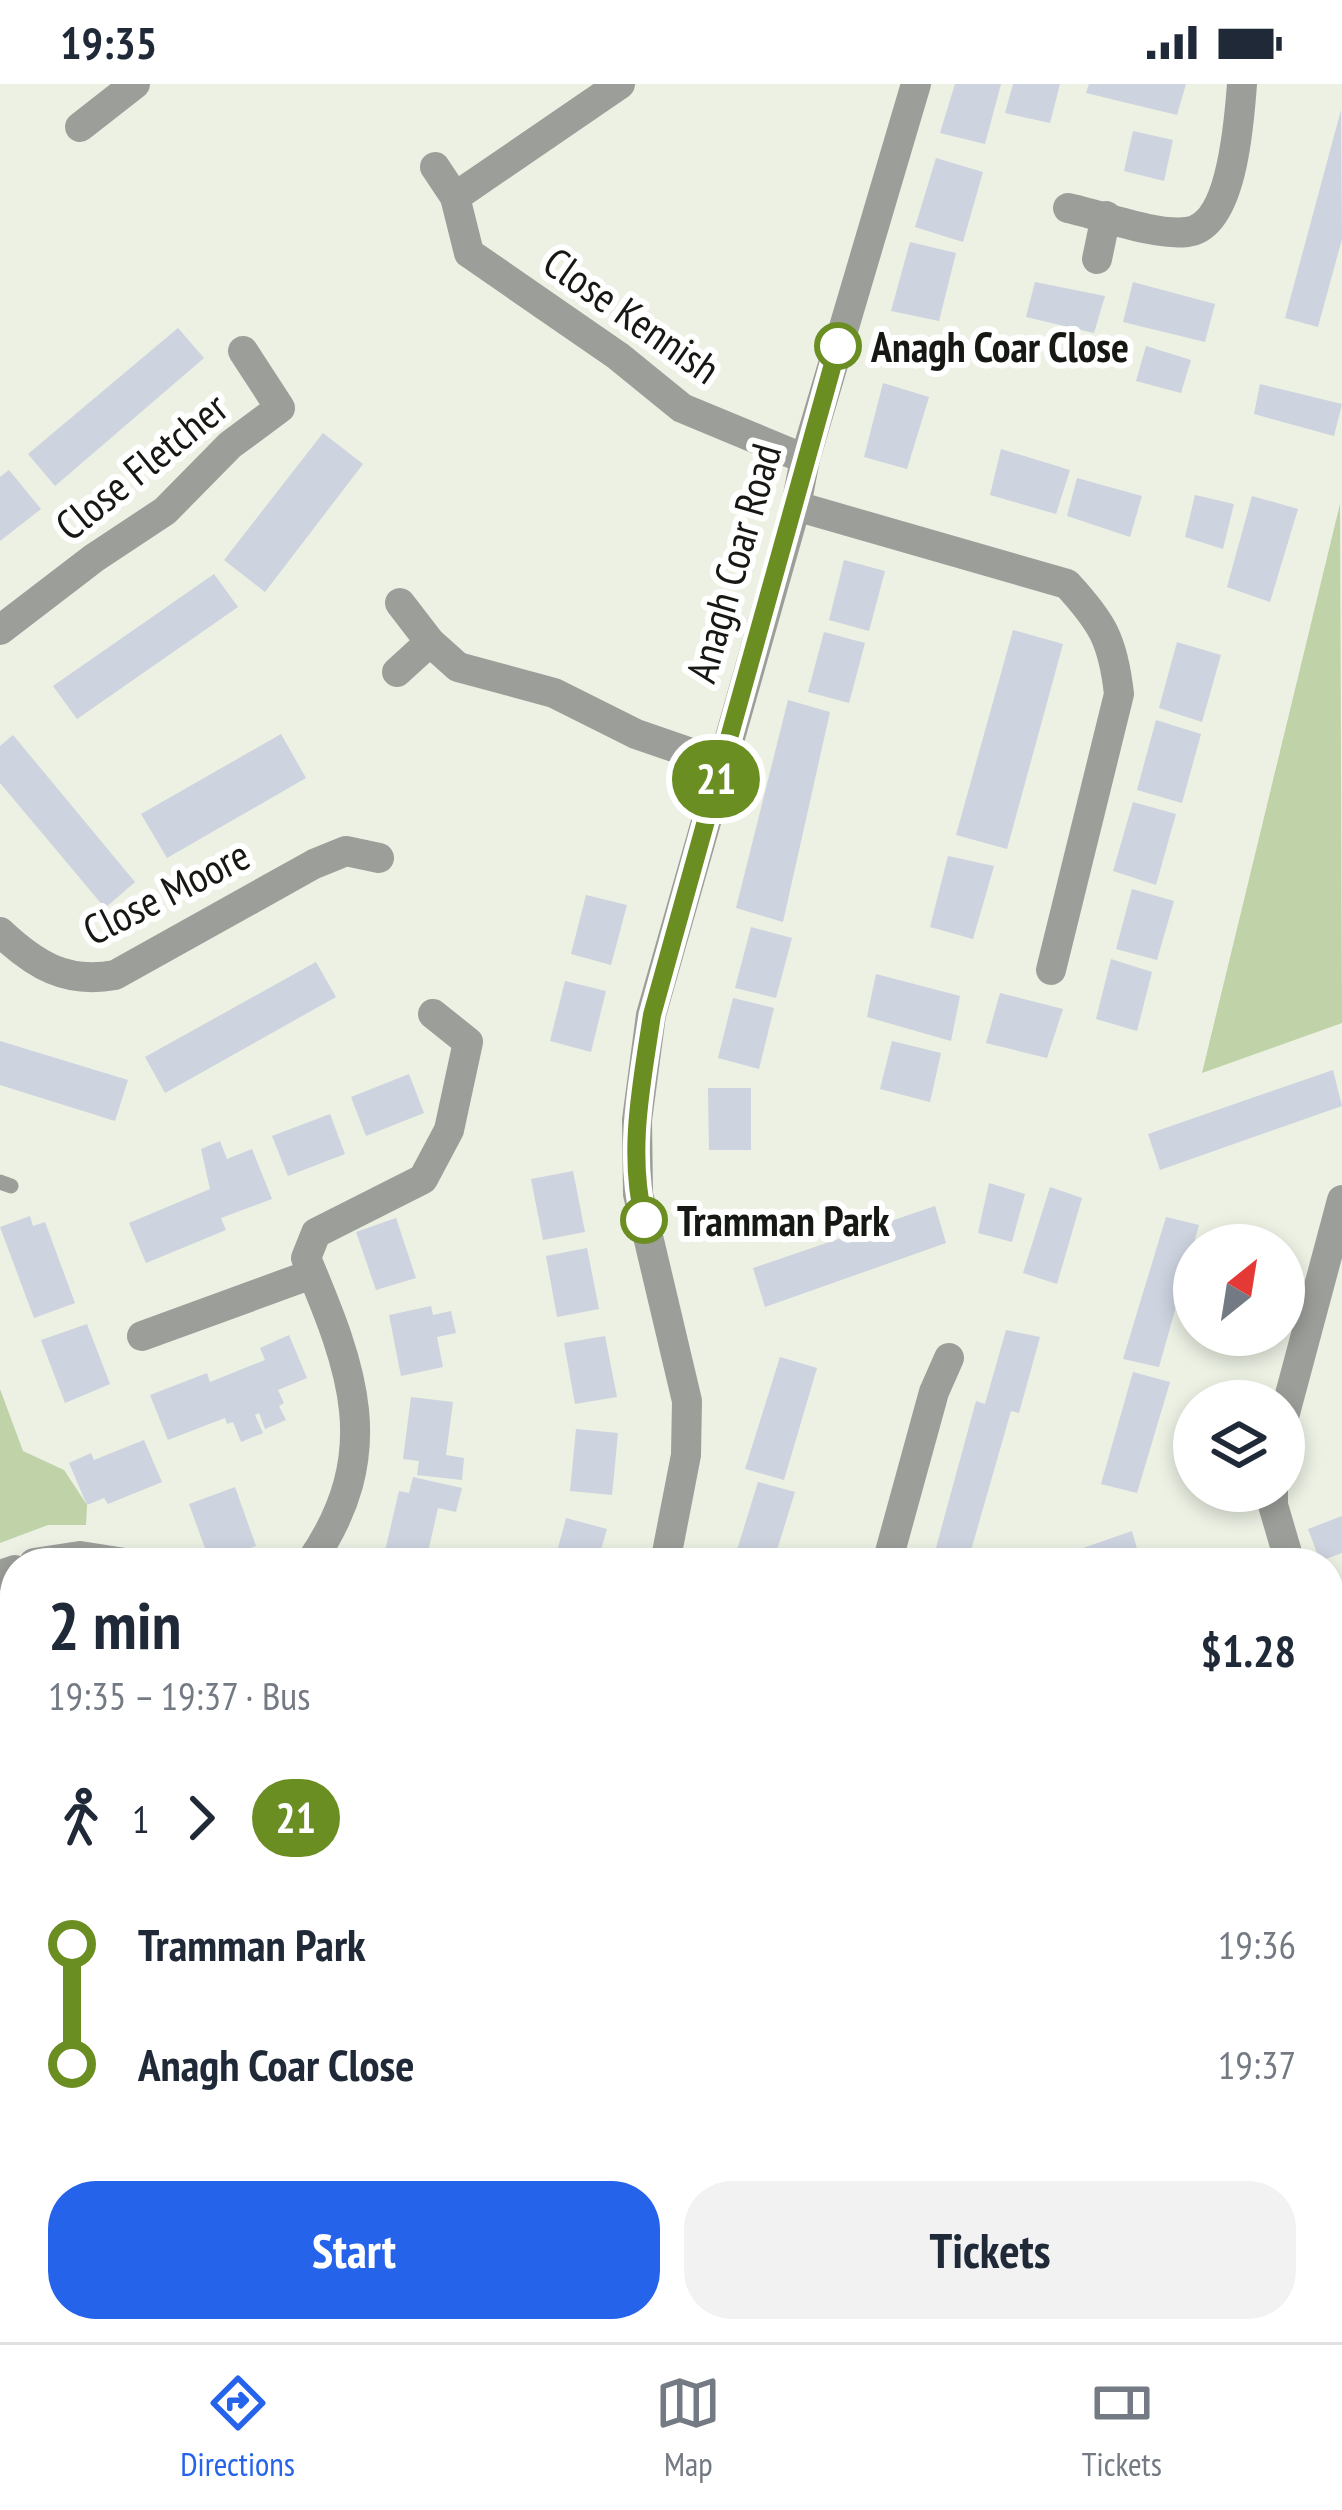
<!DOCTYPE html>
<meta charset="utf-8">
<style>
:root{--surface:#fff;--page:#f2f2f3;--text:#1f2937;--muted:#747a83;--line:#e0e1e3;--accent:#2563eb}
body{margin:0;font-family:"PT Sans Narrow",sans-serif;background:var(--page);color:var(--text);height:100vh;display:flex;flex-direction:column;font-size:45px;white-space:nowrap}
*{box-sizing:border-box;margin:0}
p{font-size:39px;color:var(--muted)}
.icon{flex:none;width:66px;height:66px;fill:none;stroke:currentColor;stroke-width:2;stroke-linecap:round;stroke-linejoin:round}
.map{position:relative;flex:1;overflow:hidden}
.drawer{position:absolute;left:0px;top:1464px;width:1344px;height:795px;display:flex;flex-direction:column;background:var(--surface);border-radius:48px 48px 0 0;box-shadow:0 6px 18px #0003}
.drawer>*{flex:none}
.badge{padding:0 24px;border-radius:39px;font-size:42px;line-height:78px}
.needle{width:78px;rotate:30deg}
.buttons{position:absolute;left:1173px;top:1140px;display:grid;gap:24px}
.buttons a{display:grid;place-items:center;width:132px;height:132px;border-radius:50%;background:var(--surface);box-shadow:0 6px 18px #0003;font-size:60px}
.map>.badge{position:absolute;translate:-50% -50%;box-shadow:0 0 0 6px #fff}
.legs{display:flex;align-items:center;gap:18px;height:132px;padding:0 48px;font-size:39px}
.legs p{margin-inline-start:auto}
.head{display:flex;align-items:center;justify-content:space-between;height:204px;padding:0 48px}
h1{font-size:66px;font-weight:700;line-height:90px}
.primary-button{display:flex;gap:24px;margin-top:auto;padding:24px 48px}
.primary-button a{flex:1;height:138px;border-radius:48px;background:var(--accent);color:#fff;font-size:48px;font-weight:700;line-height:138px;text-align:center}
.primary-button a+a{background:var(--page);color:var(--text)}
ul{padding:0 48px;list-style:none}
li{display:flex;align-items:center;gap:42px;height:120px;font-size:45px}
li i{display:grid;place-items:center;width:18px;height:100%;margin:0 15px;background:currentColor}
li i::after{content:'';width:30px;height:30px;margin:-15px;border:9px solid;border-radius:50%;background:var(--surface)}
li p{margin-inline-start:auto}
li:first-child i{background:linear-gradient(#0000 50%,currentColor 0)}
li:last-child i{background:linear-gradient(currentColor 50%,#0000 0)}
.status{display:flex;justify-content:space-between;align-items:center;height:84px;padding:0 60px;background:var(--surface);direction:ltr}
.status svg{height:33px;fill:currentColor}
.menu{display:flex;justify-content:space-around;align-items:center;height:168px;border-top:3px solid var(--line);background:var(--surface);font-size:33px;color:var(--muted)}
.menu a{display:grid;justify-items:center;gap:6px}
.menu .on{color:var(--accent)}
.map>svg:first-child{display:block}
.green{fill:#c0d2a7}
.building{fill:#cdd3df}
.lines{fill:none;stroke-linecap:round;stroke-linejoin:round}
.lane{stroke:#9c9e99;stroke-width:15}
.street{stroke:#9c9e99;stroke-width:30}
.highway{stroke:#42463c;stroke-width:36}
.line-1-casing{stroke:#fff;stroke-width:27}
.line-1{stroke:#6b8e23;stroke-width:18}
.stop-1-dot{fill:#fff;stroke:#6b8e23;stroke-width:6}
.labels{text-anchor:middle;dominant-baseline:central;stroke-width:12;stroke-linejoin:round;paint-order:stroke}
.street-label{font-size:42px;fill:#161814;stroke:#fff}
.stop-label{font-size:42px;font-weight:bold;fill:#161814;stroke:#fff;text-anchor:start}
</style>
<div class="status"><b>19:35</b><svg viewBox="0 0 49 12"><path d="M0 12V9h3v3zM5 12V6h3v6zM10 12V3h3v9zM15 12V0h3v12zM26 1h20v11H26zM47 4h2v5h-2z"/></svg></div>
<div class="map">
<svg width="1342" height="2258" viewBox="0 0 1342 2258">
<rect width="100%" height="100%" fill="#ecf1e4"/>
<g class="green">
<polygon points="1340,420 1342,939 1202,989"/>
<polygon points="0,1305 23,1367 64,1386 87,1421 86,1441 48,1441 0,1459"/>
<polygon points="15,1520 15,1597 0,1558 0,1536"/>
<polygon points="1329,1951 1342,1959 1342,2258 231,2258 232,2244 1329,2244"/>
</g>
<g class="building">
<polygon points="955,0 1001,0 985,60 940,49"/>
<polygon points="1013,0 1060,0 1050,39 1005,29"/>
<polygon points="1089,0 1186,0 1177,31 1086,9"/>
<polygon points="1341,26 1342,155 1318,243 1285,234"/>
<polygon points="1133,47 1173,56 1164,97 1124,87"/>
<polygon points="936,74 983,88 963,158 915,143"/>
<polygon points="910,158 956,169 939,237 891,227"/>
<polygon points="1035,198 1105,212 1094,249 1026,233"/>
<polygon points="1133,198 1215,220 1205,258 1123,238"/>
<polygon points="178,244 204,274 55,402 28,370"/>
<polygon points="1146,262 1191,276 1181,309 1136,297"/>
<polygon points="883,299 929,313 907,385 864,373"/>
<polygon points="1260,300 1342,320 1334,352 1254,330"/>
<polygon points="323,349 363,380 265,508 224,476"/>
<polygon points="1001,365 1070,386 1056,430 990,411"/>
<polygon points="9,386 41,425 0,457 0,393"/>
<polygon points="1077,394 1142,412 1130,453 1067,432"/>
<polygon points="1195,411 1234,420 1223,465 1185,453"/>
<polygon points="1252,412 1298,425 1270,518 1227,503"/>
<polygon points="844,476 885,487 869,547 829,536"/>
<polygon points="214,490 238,523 77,635 53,602"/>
<polygon points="1013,546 1063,560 1007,765 956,751"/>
<polygon points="824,548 865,559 849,619 808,608"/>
<polygon points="1177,558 1221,571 1202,638 1159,624"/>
<polygon points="788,616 830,628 783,838 736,824"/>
<polygon points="1156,636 1201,650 1182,719 1137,706"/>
<polygon points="281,650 306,694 167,774 141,730"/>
<polygon points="13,651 135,798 105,824 0,699 0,662"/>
<polygon points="1133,718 1176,730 1156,801 1113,787"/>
<polygon points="948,772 994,782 973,855 930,843"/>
<polygon points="1132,805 1174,817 1157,876 1116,865"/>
<polygon points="586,811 627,821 611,881 571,870"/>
<polygon points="751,843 792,854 776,914 735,904"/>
<polygon points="1111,875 1152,888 1137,947 1096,935"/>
<polygon points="316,878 336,913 165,1009 145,973"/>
<polygon points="876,890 960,912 951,957 867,933"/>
<polygon points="565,897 606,907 591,968 550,957"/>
<polygon points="1000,909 1063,925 1047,974 986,959"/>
<polygon points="733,914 774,924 759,985 718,974"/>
<polygon points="0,957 128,996 115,1037 0,1001"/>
<polygon points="892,957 941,969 930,1018 880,1005"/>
<polygon points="1333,986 1342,1022 1160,1086 1148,1050"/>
<polygon points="409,990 424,1029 366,1052 351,1013"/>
<polygon points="708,1004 751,1004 751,1066 709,1066"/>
<polygon points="330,1030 345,1070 288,1092 272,1052"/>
<polygon points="220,1057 227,1075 252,1065 272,1115 221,1134 226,1146 146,1179 129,1139 210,1105 201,1065"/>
<polygon points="573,1087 585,1148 543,1156 531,1095"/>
<polygon points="989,1099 1025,1110 1012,1158 978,1149"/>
<polygon points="1050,1103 1082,1114 1057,1200 1023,1189"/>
<polygon points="935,1122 946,1159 765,1223 753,1184"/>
<polygon points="30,1132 33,1142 45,1138 75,1219 34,1234 0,1143"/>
<polygon points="1166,1133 1199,1141 1159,1283 1123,1275"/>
<polygon points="396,1134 416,1194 376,1206 356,1148"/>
<polygon points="587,1164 599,1225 557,1233 546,1172"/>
<polygon points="431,1222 433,1231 451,1227 456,1249 437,1253 443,1283 401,1292 389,1231"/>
<polygon points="87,1240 110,1300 65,1319 41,1256"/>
<polygon points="1006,1246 1040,1253 1019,1329 1011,1327 968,1477 934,1471 976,1317 985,1320"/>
<polygon points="289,1251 307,1294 278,1306 284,1319 279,1322 286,1336 265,1345 259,1329 255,1331 263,1349 241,1358 233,1338 227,1340 225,1334 168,1356 150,1311 207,1289 210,1298 265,1276 260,1264"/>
<polygon points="605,1252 617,1313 575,1320 564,1259"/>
<polygon points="780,1273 817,1284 784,1396 745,1385"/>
<polygon points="1133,1288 1170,1298 1137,1409 1101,1400"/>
<polygon points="411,1313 453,1318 446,1371 464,1374 462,1396 417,1391 419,1377 403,1375"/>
<polygon points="576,1345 618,1349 612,1411 570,1407"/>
<polygon points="144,1356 162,1398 108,1420 104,1414 87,1421 69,1379 91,1369 94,1376"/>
<polygon points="413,1393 462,1404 456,1428 438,1424 426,1477 385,1467 399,1407 409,1409"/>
<polygon points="758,1398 795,1408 773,1479 733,1479"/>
<polygon points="235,1403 256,1462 210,1478 189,1420"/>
<polygon points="1342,1432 1342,1469 1320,1477 1308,1445"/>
<polygon points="566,1434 607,1445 597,1479 554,1479"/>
<polygon points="1132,1447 1141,1479 1087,1479 1083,1464"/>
<polygon points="1329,1818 1342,1826 1342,1866 1329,1887"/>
</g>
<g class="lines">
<g class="lane">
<polyline points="0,1098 11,1102"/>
<polyline points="1340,1921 1342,1918"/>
</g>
<g class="street">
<polyline points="620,0 455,113 469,169 618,272 682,324 805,375"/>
<polyline points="80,43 135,0"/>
<polyline points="435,83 455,113"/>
<path d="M1068,124c33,7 86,28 119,24 46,-5 52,-111 55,-148"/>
<polyline points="1097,175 1106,132"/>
<path d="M796,422l271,78c36,39 46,57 52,110l-68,276"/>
<polyline points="400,519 430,558 458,583 554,609 636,650 720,679"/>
<polyline points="0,546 94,474 165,427 230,361 280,324 243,267"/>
<polyline points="397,588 430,558"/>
<path d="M0,848c35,33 66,52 115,43l199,-111 32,-13 33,7"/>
<polyline points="142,1252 312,1190"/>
<polyline points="1284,1333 1342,1116"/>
<polyline points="1273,1407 1273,1421 1290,1479"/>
<polyline points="34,1479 80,1472 125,1479"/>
<path d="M310,1479c76,-110 43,-193 -4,-305l10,-25 107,-54 26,-49 19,-88 -35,-28"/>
<polyline points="665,1479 686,1371 687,1317 638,1110 637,1036 651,931 796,422 805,375 916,0"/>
<polyline points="887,1479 934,1308 949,1274"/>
<polyline points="0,1491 15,1486"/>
<polyline points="1329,1569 1342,1564"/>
</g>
<g class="highway">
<polyline points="0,1655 15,1694"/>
<polyline points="1329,1696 1342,1691"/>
<polyline points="0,2065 4,2045 15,2023"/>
<polyline points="0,2095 7,2129 15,2139"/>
<polyline points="93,2244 100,2258"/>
<polyline points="150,2258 152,2244"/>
</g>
</g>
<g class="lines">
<defs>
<path id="line-1" d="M644,1136c-17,-68 -2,-138 8,-205l186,-669"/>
</defs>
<use href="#line-1" class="line-1-casing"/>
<use href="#line-1" class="line-1"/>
</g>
<g class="stop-1-dot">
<circle cx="838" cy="262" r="21"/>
<circle cx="644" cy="1136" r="21"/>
</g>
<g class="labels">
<g class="street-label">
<text transform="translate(632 231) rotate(35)">Close Kennish</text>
<text transform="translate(141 382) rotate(-39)">Close Fletcher</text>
<text transform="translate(733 479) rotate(-74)">Anagh Coar Road</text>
<text transform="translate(166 808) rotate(-27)">Close Moore</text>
</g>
<g class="stop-label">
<text x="871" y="262">Anagh Coar Close</text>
<text x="677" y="1136">Tramman Park</text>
</g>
</g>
</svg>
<div class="buttons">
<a><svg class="needle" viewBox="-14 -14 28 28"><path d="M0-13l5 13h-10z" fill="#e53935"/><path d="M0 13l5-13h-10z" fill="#747a83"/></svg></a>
<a><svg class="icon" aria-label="layers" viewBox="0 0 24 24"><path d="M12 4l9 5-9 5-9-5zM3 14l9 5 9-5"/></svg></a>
</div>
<b class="badge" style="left:716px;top:695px;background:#6b8e23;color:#fff">21</b>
<section class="drawer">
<div class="head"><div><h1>2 min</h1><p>19:35 – 19:37 · Bus</p></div><b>$1.28</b></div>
<div class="legs"><svg class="icon" aria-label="walk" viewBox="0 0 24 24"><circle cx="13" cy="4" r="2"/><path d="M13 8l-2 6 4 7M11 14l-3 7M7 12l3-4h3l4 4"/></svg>1<svg class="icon" aria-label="forward" viewBox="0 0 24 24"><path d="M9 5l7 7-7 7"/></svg><b class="badge" style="background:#6b8e23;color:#fff">21</b></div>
<ul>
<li><i style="color:#6b8e23"></i><b>Tramman Park</b><p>19:36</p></li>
<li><i style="color:#6b8e23"></i><b>Anagh Coar Close</b><p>19:37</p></li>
</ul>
<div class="primary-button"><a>Start</a><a>Tickets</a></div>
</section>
</div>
<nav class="menu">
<a class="on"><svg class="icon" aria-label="directions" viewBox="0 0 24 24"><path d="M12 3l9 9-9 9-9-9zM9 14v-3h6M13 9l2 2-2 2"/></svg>Directions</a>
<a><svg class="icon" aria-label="map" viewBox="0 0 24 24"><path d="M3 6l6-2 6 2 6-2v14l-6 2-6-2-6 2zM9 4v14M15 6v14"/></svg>Map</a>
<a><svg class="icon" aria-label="tickets" viewBox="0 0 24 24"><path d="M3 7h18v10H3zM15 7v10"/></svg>Tickets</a>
</nav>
